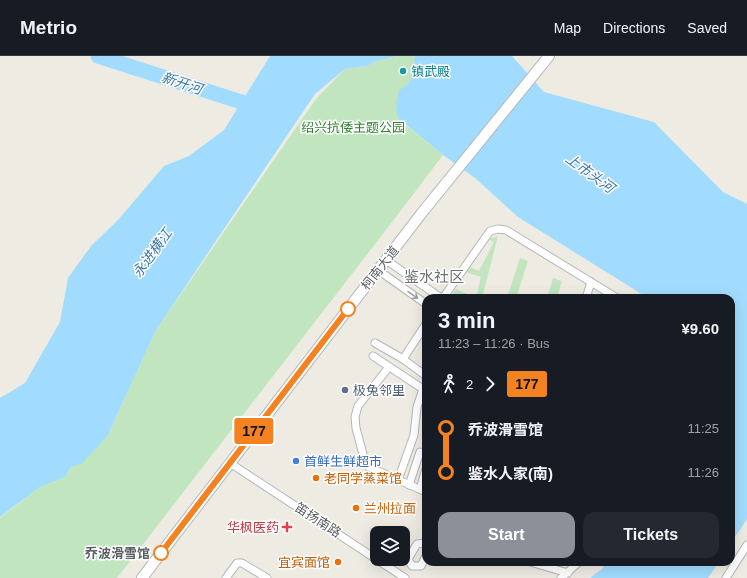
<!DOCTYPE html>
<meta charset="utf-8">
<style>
:root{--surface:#171b24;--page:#242831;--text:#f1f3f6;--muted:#9ea1a6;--line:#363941;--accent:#8c9099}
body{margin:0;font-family:Helvetica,"Noto Sans SC",sans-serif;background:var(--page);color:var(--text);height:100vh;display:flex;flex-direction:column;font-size:15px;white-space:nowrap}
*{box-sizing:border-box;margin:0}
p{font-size:13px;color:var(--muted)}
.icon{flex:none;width:22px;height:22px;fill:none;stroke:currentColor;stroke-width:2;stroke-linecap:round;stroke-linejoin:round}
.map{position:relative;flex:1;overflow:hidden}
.drawer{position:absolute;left:422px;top:238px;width:313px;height:272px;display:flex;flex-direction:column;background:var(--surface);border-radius:12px;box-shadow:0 4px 16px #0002}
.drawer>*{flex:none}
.badge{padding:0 8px;border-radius:3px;font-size:14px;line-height:26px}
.tools{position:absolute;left:370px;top:470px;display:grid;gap:8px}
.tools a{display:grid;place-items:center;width:40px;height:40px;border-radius:8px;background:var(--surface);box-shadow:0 4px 16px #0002;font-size:20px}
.map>.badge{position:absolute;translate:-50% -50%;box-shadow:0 0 0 2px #fff}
.legs{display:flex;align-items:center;gap:6px;height:44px;padding:0 16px;font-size:13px}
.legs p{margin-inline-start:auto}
.head{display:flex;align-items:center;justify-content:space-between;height:68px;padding:0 16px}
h1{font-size:22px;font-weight:700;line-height:30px}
.button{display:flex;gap:8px;margin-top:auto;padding:8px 16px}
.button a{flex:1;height:46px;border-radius:12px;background:var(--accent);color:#fff;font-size:16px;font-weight:700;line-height:46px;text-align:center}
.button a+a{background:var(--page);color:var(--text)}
ul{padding:0 16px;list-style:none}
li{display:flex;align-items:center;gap:14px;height:44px;font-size:15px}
li i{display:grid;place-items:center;width:6px;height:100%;margin:0 5px;background:currentColor}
li i::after{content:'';width:10px;height:10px;margin:-5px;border:3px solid;border-radius:50%;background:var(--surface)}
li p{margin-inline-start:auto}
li:first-child i{background:linear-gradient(#0000 50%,currentColor 0)}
li:last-child i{background:linear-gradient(currentColor 50%,#0000 0)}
header{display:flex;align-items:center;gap:24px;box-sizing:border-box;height:56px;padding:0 20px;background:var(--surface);border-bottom:1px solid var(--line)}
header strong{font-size:19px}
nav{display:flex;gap:22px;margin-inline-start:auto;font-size:14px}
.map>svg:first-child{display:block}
.green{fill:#c1e6bf}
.water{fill:#a1dcff}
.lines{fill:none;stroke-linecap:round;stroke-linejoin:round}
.river{stroke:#a1dcff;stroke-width:15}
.street-casing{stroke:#b3b6ba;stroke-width:9}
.secondary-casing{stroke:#b4b8bd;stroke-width:12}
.street{stroke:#fff;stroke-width:7}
.secondary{stroke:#fff;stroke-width:10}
.oneway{stroke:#9d9fa1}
.line-1-casing{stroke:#fff;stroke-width:9}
.line-1{stroke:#f58220;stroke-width:6}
.culture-dot{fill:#0f9aa8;stroke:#fff;stroke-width:1.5}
.stop-1-dot{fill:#fff;stroke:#f58220;stroke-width:2}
.service-dot{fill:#5c6f8a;stroke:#fff;stroke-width:1.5}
.shop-dot{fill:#3f7fe0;stroke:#fff;stroke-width:1.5}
.food-dot{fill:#e8710a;stroke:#fff;stroke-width:1.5}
.health-dot{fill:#e0444e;stroke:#fff;stroke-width:1.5}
.labels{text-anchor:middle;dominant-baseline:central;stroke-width:3;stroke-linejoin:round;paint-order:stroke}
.culture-label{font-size:13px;fill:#0d838f;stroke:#fff;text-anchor:start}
.park-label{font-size:13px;fill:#348233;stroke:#fff}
.street-label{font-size:13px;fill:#5b5f63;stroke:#fff}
.service-label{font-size:13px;fill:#4e5e75;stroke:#fff;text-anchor:start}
.shop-label{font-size:13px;fill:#366cbe;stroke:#fff;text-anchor:start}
.food-label{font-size:13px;fill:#c56008;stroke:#fff;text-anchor:start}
.health-label{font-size:13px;fill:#be3a42;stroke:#fff;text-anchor:end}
.stop-label{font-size:13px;font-weight:bold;fill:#5b5f63;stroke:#fff;text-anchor:end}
.water-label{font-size:14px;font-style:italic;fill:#3c77a8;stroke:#fff}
.quarter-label{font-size:15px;fill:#6c7175;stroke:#fff}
</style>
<header>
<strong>Metrio</strong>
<nav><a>Map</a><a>Directions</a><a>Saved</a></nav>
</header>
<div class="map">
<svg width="747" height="522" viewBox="0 0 747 522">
<rect width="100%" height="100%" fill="#eeebe3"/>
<g class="green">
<polygon points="397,0 415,0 414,3 416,13 407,29 403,67 443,99 399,157 117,522 0,522 0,462 40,431 65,421 70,412 82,406 107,381 156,274 316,43 345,13 368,10 374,6"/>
<polygon points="498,180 482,242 457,242 453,238 456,233 476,242 481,221 466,216 470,211 479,215 494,186 489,183"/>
<polygon points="520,202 528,205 516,242 507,242"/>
<polygon points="553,222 562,225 557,242 547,242"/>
</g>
<g class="water">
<polygon points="270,0 397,0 374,6 368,10 345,13 315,38 156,274 107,381 82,407 70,412 65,421 40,431 0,461 0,342 25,327 60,266 68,222 91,190 118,164 164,110 189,100 224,74"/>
<path d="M415,0h97l32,36 110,30 69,70 24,12v315l-16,24v-129l1,-2 -1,-2v-47l2,-6 -2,-2v-57h-83l-130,-81 -43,-39 -32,-23 -44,-36c-5,-10 -2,-19 0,-29l8,-5 9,-16 -2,-10z"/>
<polygon points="607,506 719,506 708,522 590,522 602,513"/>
</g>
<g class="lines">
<polyline class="river" points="98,0 260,52"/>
<defs>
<g id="street">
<polyline points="386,204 441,242"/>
<polyline points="378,214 426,248"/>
<polyline points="443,242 490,175 498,173 506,174 617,242"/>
<polyline points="586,242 591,226"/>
<polyline points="375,287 403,303 426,320"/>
<polyline points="373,300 426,335"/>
<polyline points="403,303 426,268"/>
<polyline points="389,311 358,350 355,361 356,372 364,402 369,411 426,436"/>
<polyline points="230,407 405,522"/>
<polyline points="398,424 414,379 417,351 423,333"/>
<polyline points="409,429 420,396"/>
<polyline points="420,433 426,413"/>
<polyline points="426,487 417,488 408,503 412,510 421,510 426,500"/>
<polyline points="530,506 568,517"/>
<polyline points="226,522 237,507 242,507 267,522"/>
<polyline points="561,522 579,506"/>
<polyline points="726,522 747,489"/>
</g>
<polyline id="secondary" points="142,522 421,158 549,0"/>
</defs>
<use href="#street" class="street-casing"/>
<use href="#secondary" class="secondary-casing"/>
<use href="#street" class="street"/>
<use href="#secondary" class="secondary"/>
</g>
<defs><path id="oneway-shaft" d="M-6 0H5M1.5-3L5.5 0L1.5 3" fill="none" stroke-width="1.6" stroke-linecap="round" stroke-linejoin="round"/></defs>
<use class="oneway" href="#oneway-shaft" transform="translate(413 239) rotate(35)"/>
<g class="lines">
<defs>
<polyline id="line-1" points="161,497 348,253"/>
</defs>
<use href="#line-1" class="line-1-casing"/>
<use href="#line-1" class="line-1"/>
</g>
<circle class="culture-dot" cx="403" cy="15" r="4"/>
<g class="stop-1-dot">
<circle cx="348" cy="253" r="7"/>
<circle cx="161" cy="497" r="7"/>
</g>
<circle class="service-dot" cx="345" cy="334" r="4"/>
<circle class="shop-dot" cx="296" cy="405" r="4"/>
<g class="food-dot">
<circle cx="316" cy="422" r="4"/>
<circle cx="356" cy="452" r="4"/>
<circle cx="338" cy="506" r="4"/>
</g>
<path class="health-dot" d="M285 465h4v4h4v4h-4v4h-4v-4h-4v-4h4z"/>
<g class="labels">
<g class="culture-label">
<text x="411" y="15">镇武殿</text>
</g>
<g class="park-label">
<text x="353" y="71">绍兴抗倭主题公园</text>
</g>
<g class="street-label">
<text transform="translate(380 212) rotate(-52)">柯南大道</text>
<text transform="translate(318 464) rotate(33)">笛扬南路</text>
</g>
<g class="service-label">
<text x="353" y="334">极兔邻里</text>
</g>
<g class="shop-label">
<text x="304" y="405">首鲜生鲜超市</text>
</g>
<g class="food-label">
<text x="324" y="422">老同学蒸菜馆</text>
<text x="364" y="452">兰州拉面</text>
<text x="330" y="506" text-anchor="end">宜宾面馆</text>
</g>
<g class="health-label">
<text x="279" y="471">华枫医药</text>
</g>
<g class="stop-label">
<text x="150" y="497">乔波滑雪馆</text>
</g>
<g class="water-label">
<text transform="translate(182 27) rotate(18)">新开河</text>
<text transform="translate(590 117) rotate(36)">上市头河</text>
<text transform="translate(152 197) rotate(-54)">永进横江</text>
</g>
<g class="quarter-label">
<text x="434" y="220">鉴水社区</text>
</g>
</g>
</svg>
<div class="tools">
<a><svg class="icon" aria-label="layers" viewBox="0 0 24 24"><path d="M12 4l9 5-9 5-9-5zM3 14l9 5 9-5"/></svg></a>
</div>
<b class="badge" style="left:254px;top:375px;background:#f58220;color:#111">177</b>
<section class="drawer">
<div class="head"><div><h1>3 min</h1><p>11:23 – 11:26 · Bus</p></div><b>¥9.60</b></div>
<div class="legs"><svg class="icon" aria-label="walk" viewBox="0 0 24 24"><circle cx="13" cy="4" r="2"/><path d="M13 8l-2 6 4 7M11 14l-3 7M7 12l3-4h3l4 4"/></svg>2<svg class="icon" aria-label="forward" viewBox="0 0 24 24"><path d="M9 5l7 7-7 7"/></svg><b class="badge" style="background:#f58220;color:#111">177</b></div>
<ul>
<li><i style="color:#f58220"></i><b>乔波滑雪馆</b><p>11:25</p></li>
<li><i style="color:#f58220"></i><b>鉴水人家(南)</b><p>11:26</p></li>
</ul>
<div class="button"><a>Start</a><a>Tickets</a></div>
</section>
</div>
